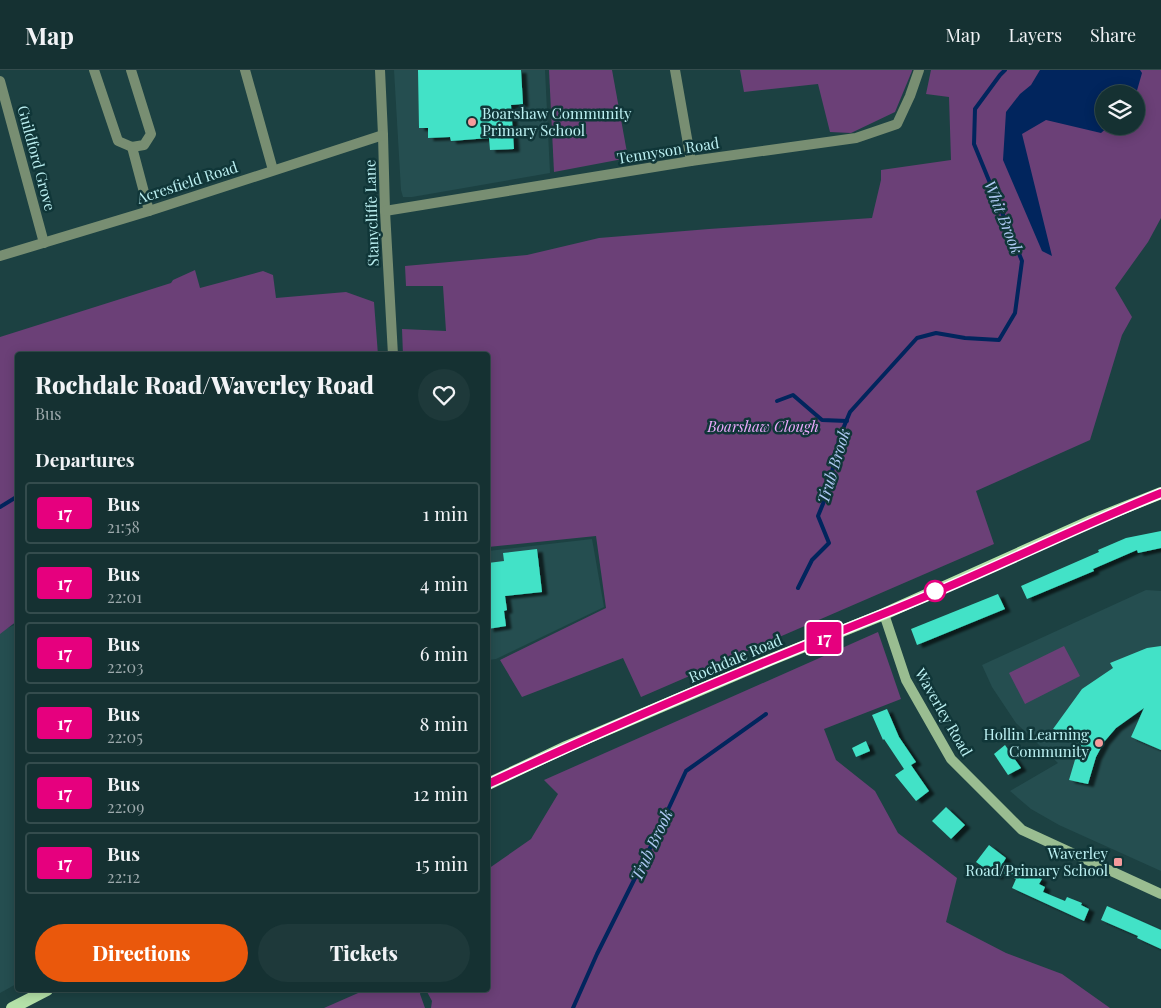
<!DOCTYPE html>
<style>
:root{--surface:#153132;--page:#1e393a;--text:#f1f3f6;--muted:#9da9ac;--line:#344c4d;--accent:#ea580c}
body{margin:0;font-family:"Playfair Display",serif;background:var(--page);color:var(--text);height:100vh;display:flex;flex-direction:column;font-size:19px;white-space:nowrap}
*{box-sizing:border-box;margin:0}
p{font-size:16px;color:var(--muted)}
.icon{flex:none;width:28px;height:28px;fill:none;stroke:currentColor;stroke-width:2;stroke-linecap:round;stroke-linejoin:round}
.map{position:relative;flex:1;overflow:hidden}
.panel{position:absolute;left:15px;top:282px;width:475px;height:640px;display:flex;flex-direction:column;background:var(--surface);border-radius:5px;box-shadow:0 2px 12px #0003,0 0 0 1px var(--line)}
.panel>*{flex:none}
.badge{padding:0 10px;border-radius:4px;font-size:18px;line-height:32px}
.controls{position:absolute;left:1095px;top:15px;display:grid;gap:10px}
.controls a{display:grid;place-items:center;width:50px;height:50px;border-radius:50%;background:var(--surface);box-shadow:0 2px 12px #0003,0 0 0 1px var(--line);font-size:25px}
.map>.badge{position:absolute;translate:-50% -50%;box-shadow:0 0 0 2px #fff}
h2{padding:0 20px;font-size:19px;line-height:45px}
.round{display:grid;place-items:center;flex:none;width:52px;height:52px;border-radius:26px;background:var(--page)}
.head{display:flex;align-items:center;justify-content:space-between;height:85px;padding:0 20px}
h1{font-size:24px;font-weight:800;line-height:38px}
.primary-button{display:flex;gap:10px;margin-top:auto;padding:10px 20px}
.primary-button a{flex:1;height:58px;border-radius:30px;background:var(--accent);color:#fff;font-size:20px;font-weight:800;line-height:58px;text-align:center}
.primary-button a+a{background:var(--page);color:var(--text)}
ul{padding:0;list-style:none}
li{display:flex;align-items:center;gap:15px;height:62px;margin:0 10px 8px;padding:0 10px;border:2px solid var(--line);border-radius:5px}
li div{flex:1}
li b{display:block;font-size:19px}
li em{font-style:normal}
li .badge{min-width:55px;font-weight:700;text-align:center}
header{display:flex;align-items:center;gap:30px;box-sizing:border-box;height:70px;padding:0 25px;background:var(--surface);border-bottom:1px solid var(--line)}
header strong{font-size:24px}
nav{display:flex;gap:28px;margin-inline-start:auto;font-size:18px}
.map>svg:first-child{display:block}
.built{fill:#254e50}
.green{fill:#6b4077;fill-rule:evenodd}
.water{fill:#01255d}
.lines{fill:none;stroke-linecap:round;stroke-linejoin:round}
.stream{stroke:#01255d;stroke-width:4}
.building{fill:#42e2c7;filter:url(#shadow)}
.street{stroke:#788e72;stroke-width:10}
.secondary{stroke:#9abd91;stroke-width:10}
.primary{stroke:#b4e1a8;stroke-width:12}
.line-casing{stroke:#fff;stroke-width:11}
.line{stroke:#e6007e;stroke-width:8}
.poi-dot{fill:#f59b9c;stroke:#103638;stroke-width:2}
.stop-dot{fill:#fff;stroke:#e6007e;stroke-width:2.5}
.labels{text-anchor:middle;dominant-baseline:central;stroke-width:5;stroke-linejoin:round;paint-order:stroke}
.poi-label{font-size:15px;fill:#bcf0f2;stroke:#103638;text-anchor:end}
.street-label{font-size:15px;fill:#bcf0f2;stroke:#103638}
.park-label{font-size:15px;font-style:italic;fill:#ebaafd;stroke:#103638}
.water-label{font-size:16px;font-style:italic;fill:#adc8f2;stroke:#103638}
</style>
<header>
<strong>Map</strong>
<nav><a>Map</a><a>Layers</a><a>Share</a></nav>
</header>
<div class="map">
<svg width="1161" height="938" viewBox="0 0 1161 938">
<defs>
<filter id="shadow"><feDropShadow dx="5.5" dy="3" stdDeviation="1" flood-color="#0009"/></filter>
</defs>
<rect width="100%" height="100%" fill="#1c4142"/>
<g class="built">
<polygon points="394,0 545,0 550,103 412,127 403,127 401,120"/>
<polygon points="592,469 604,537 496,589 488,590 488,481"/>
<polygon points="1146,520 1161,521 1161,801 1059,755 1031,739 1010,721 1058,693 1016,653 992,617 982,595"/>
<polygon points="17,554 18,913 0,923 0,561"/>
</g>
<g class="green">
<polygon points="549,0 612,0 628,88 554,102"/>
<polygon points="740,0 912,0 912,1 895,42 851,63 830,62 818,14 744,22"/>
<path d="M931,0h230v148l-13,24 -33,46 17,29 -10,18 -32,105 -114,51 18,53 -353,153 -18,-39 -101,39 -22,-37 106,-52 -10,-72 -108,11v-192h-85l-1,-26 44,2 -3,-45h-37l-1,-20 122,-11 72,-17 110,-9 163,-11 9,-38v-10l70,-10 -2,-63 -23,-3zM1104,24h32v32h-32z"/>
<polygon points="195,200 200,218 263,201 273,205 276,228 346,222 374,232 378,285 18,285 17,551 0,564 0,267 171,213 173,210"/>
<polygon points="878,562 901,629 824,659 836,690 875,721 898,763 957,808 946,852 1006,883 1062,904 1110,938 431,938 432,931 426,920 488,920 488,799 531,769 558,724 544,710"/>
<polygon points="1064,576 1080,606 1025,634 1009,603"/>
<polygon points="365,920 421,920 420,924 425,938 324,938"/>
</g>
<polygon class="water" points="1040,0 1140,0 1142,3 1136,24 1104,24 1104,56 1109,56 1101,63 1046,50 1022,64 1052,186 1042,181 1003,90 1006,42 1020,24 1031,15"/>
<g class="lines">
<g class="stream">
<polyline points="777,331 793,325 822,350 847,351"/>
<polyline points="0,437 18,426"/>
<polyline points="798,518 812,490 829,473 818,446 827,424 840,366 850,342 917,268 936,263 965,268 999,270 1015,243 1022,191 974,74 975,39 1000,5 1005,0"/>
<polyline points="573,938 597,884 653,772 686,701 766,644"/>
</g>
</g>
<g class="building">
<polygon points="418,0 521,0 523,34 511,35 514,79 490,80 489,68 451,71 450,67 428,68 428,58 419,58"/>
<polygon points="1161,461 1161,478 1138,483 1137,480 1093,499 1094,501 1027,529 1021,516 1099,482 1098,480 1126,468"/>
<polygon points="537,479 542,522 505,526 507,540 504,541 506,556 488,559 488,493 504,491 503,483"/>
<polygon points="998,524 1005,539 917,575 911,559"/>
<polygon points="1161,576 1161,680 1131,667 1144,638 1116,658 1104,672 1096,687 1088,714 1069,710 1080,673 1053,659 1082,619 1113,598 1110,593 1147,578"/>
<polygon points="887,639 899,667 916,692 911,695 929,721 916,731 895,705 904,699 884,669 883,670 872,645"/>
<polygon points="866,671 870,681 856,687 852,678"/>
<polygon points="1005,675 1021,698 1008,705 994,684"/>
<polygon points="946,737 965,755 951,769 932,751"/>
<polygon points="989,775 1006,788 1003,793 1042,809 1039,814 1045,817 1043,822 1065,831 1067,827 1082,833 1081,835 1089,839 1084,851 1012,818 1016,809 1000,802 997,807 976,792"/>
<polygon points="1107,836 1161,860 1161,879 1137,868 1138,866 1101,850"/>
</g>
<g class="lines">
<g class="street">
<polyline points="94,0 118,71 132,77 144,75 151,64 131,0"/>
<polyline points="245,0 273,100"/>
<polyline points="380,0 383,65 385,141 393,285"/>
<polyline points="675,0 691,91"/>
<polyline points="0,11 44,173"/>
<polyline points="132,77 149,141"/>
<polyline points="385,141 691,91 856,68 897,54 910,26 919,0"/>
<polyline points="0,186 149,141 383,65"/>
</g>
<polyline class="secondary" points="884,544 906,610 951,689 1022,760 1161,824"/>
<g class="primary">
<polyline points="488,714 566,677 770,590 884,544 1091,451 1161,423"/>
<polyline points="12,938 47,920"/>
</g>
</g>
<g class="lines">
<defs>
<path id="line" d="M488,714c130,-61 262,-117 395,-170 94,-37 184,-83 278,-121"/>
</defs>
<use href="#line" class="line-casing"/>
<use href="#line" class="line"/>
</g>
<g class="poi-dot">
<circle cx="472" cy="52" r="5"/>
<circle cx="1099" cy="673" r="5"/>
<rect x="1113" y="787" width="10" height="10" rx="2.5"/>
</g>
<circle class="stop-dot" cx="935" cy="521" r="10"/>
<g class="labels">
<g class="poi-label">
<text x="482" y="43" text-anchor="start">Boarshaw Community<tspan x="482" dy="17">Primary School</tspan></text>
<text x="1089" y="664">Hollin Learning<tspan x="1089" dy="17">Community</tspan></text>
<text x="1108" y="783">Waverley<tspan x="1108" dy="17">Road/Primary School</tspan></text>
</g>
<g class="street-label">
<text transform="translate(668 80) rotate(-9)">Tennyson Road</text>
<text transform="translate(37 88) rotate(75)">Guildford Grove</text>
<text transform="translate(187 112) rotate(-18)">Acresfield Road</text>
<text transform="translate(371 143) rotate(-92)">Stanycliffe Lane</text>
<text transform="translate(735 588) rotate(-23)">Rochdale Road</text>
<text transform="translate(944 642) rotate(60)">Waverley Road</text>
</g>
<g class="park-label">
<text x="763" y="356">Boarshaw Clough</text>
</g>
<g class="water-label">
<text transform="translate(1004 147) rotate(68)">Whit Brook</text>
<text transform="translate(833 396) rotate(-73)">Trub Brook</text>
<text transform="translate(651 775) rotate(-65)">Trub Brook</text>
</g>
</g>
</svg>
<div class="controls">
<a><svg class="icon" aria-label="layers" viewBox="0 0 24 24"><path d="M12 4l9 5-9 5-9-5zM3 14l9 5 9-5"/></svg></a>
</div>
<b class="badge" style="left:824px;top:568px;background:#e6007e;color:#fff">17</b>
<section class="panel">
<div class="head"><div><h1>Rochdale Road/Waverley Road</h1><p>Bus</p></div><a class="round"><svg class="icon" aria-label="heart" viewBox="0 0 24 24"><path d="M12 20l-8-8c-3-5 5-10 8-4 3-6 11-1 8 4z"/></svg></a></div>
<h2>Departures</h2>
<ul>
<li><span class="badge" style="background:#e6007e;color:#fff">17</span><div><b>Bus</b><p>21:58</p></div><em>1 min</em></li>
<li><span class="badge" style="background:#e6007e;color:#fff">17</span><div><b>Bus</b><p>22:01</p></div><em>4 min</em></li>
<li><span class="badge" style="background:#e6007e;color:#fff">17</span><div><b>Bus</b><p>22:03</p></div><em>6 min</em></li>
<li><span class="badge" style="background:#e6007e;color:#fff">17</span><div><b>Bus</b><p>22:05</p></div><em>8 min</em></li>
<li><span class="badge" style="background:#e6007e;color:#fff">17</span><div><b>Bus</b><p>22:09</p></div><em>12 min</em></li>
<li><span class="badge" style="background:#e6007e;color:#fff">17</span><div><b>Bus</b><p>22:12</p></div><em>15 min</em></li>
</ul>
<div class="primary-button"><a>Directions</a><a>Tickets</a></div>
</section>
</div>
